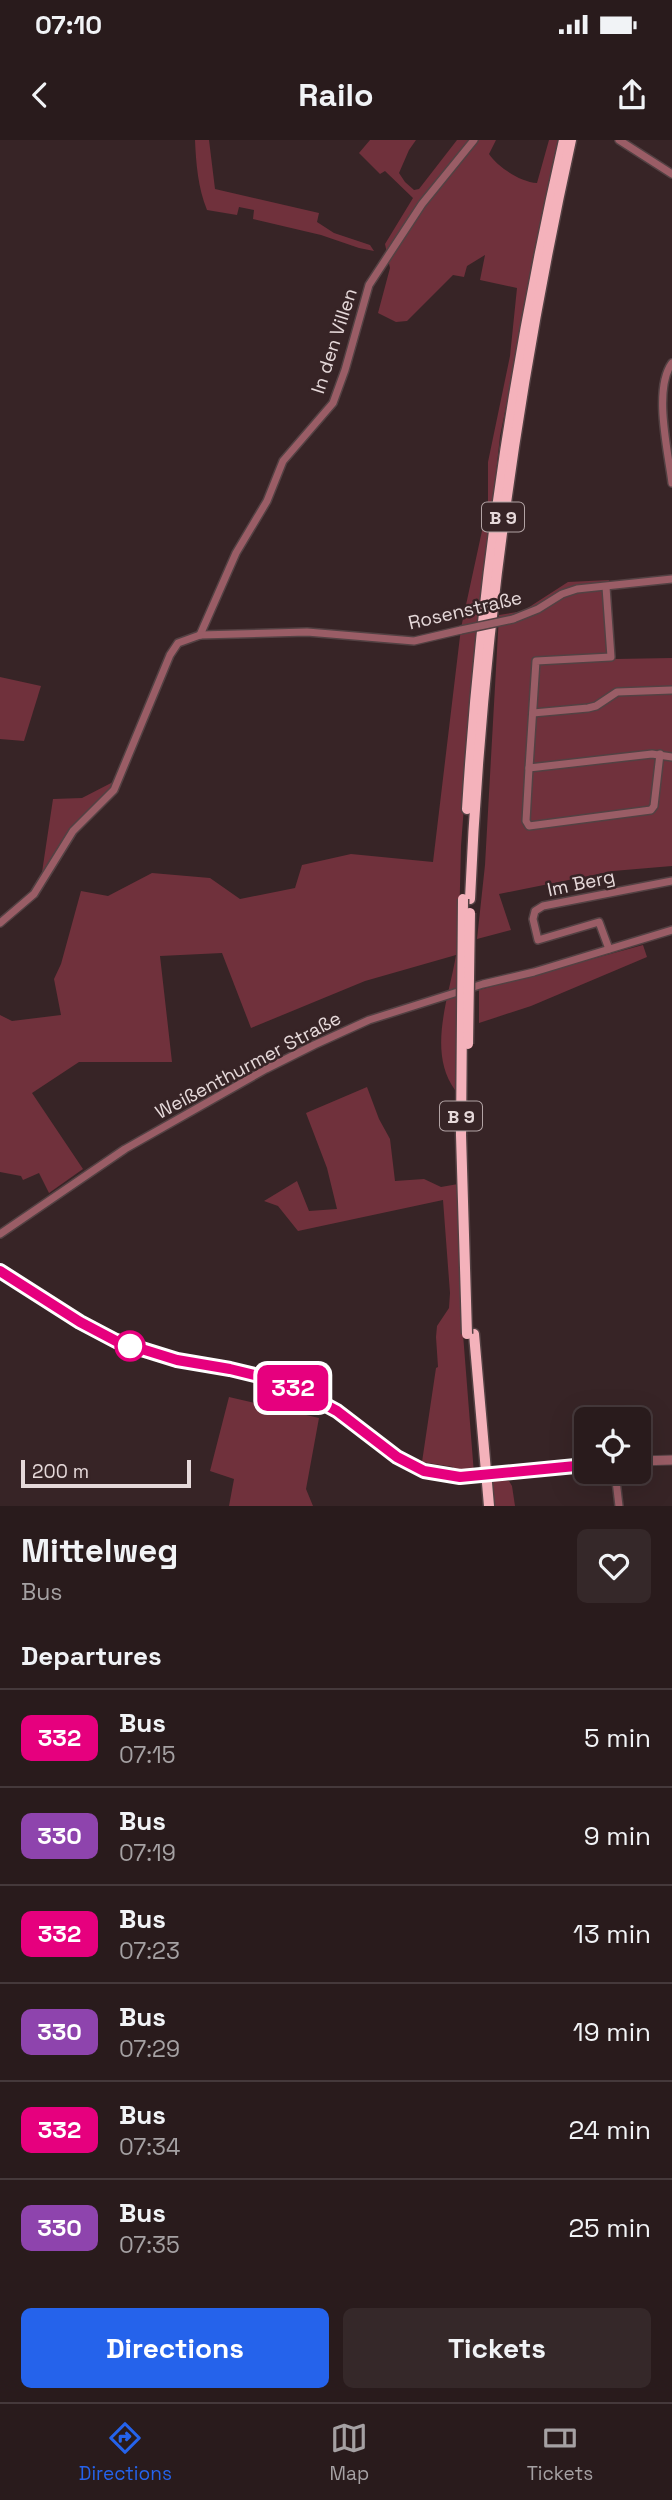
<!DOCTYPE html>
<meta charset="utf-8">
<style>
:root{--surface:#291b1c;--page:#352829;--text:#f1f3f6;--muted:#a5a1a3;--line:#45393b;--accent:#2563eb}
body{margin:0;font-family:"Space Grotesk",sans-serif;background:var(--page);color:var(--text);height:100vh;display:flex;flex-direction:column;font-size:26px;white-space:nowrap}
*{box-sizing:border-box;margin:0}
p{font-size:23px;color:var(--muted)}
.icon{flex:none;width:38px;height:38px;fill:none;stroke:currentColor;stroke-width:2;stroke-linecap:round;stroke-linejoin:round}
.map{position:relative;height:1366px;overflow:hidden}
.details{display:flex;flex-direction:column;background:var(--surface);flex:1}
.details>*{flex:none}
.badge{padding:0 14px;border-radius:10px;font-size:24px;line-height:46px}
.controls{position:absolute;left:574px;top:1267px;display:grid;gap:14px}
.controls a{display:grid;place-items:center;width:77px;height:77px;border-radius:10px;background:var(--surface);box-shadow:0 7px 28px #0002,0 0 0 2px var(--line);font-size:35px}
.scale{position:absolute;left:21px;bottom:18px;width:170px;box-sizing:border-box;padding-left:7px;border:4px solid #e6d9da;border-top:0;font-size:19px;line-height:24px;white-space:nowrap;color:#e6d9da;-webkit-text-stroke:5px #372426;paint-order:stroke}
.map>.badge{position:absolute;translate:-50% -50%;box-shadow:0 0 0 4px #fff}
h2{padding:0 21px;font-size:26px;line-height:63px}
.round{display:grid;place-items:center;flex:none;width:74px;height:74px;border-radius:10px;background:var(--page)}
.headline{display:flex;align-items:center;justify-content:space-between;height:119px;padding:0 21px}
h1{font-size:33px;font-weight:600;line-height:52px}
.action{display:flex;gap:14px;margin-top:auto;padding:14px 21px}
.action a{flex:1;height:80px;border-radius:10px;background:var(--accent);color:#fff;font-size:28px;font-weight:600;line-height:80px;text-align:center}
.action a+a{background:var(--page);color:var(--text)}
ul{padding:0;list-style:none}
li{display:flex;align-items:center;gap:21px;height:98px;padding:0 21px;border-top:2px solid var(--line)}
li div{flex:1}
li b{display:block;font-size:26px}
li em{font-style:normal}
li .badge{min-width:77px;font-weight:700;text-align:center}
.status{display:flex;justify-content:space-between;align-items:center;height:49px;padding:0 35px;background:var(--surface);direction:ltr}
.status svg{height:19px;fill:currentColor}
header{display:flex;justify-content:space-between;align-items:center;height:91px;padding:0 21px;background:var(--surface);font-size:32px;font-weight:600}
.tab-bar{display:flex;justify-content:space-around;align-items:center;height:98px;border-top:2px solid var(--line);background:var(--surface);font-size:19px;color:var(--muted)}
.tab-bar a{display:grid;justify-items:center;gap:4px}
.tab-bar .active{color:var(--accent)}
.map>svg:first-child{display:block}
.green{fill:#70313c}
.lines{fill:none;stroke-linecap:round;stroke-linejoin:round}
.minor-casing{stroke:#534143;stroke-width:10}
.tertiary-casing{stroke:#534143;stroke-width:11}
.trunk-casing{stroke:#534143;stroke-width:13}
.minor{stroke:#9a5d66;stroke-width:7}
.tertiary{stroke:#9a5d66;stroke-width:9}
.trunk{stroke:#f4b2bb;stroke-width:10}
.minor-bridge-casing{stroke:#534143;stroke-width:10;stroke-linecap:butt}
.trunk-bridge-casing{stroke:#534143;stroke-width:13;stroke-linecap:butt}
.minor-bridge{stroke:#9a5d66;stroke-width:7}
.trunk-bridge{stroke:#f4b2bb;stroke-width:10}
.line-casing{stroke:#fff;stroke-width:16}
.line{stroke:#e6007e;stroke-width:10}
.stop-dot{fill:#fff;stroke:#e6007e;stroke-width:3.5}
.labels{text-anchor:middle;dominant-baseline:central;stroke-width:5;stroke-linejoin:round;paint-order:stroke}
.shield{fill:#372426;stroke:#b2a3a4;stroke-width:2}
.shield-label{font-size:18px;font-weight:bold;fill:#e6d9da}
.street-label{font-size:19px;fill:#e6d9da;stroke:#372426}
</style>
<div class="status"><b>07:10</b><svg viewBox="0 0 49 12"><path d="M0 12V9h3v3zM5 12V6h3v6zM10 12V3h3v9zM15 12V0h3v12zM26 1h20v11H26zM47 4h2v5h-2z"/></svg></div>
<header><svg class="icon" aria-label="back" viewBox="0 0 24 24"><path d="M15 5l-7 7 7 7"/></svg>Railo<svg class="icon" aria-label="share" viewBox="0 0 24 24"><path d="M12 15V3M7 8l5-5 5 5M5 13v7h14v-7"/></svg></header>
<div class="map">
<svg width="672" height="1366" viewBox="0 0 672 1366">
<rect width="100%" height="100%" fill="#372426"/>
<g class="green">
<path d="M195,0h14l6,49 104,24 -2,9 17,11 36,12 4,6 -15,-3 -38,-13 -68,-16 1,-9 -15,-3 -2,8 -30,-5c-9,-22 -11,-47 -12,-70z"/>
<path d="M370,0h46l-7,10 -10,23 6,9 9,8 5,-1 38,-49h39l-7,14c9,13 31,28 48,29l12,-43h12l-61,296 -28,263 -11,147 -6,244c-28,-39 -6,-92 1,-135l-91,26 -114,47 -29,-75 -62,3 12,106h-93l-47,31 51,76 -34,24 -10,-20 -16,7 -2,-4 -21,-4v-157l12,6 49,-6 -7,-36 7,-15 20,-73 27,5 44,-23 58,5 30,21 55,-11 7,-23 49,-11 82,8 28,-234 27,-125v-41l22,-106 7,-68 -37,-8 5,-25 -18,11 -3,11 -11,-2 -46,46 -11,1 -18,-9 12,-45 -5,-24 28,-46 -28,-27 -5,3 -21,-21z"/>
<polygon points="609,440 615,519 672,518 672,726 613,731 499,754 511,790 477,799 485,725 499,475 523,471 568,442"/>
<polygon points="0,537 41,546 24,601 0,599"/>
<polygon points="115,641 111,650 71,690 41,739 53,659 82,658"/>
<polygon points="643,805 647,817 531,866 479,883 479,850"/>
<polygon points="367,947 379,979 390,999 395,1041 424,1039 441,1047 458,1044 463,1194 474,1334 454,1334 453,1327 422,1322 436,1228 438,1227 436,1197 437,1186 449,1168 450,1153 443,1060 298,1091 278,1066 264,1061 297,1041 309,1071 337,1069 327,1028 306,973"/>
<polygon points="229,1257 319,1278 306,1349 313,1366 229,1366 234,1339 210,1331"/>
<polygon points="491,1338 509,1341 512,1346 515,1366 494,1366"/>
</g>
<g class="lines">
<defs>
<g id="minor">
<polyline points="619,0 672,34"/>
<path d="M672,223c-19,26 -4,88 0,120"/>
<polyline points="606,447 611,517 536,521 529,628 652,614 672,617"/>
<polyline points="513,479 538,469 562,454 577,449 672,439"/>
<polyline points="200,495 236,413 267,361 283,321 333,263 345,230 369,145 422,64 474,0"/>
<polyline points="533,573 588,568 596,566 617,552 672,550"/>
<polyline points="529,628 526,681 529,686 651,670 654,666 660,614"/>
<polyline points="0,783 34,754 73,691 114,650 170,515 178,503 200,495 307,492 414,501 461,490"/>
<polyline points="609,809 599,782 538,800 533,779 535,771 543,766 672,741"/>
<polyline points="0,1094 125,1009 266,929 314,905 369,880 483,844 534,832 672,790"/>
<polyline points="615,1332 619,1366"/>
</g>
<g id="tertiary">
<path d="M0,1131c48,27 90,62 144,80 64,21 120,17 182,53 51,29 78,75 143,72"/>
<polyline points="639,1321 672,1320"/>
<polyline points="496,1334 586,1325"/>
</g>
<g id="trunk">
<path d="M467,669c14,-225 47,-449 97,-669"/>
<path d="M470,759c11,-256 46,-509 101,-759"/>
<polyline points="474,1194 489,1366"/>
</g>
</defs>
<use href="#minor" class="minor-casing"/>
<use href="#tertiary" class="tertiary-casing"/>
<use href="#trunk" class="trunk-casing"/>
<use href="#minor" class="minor"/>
<use href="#tertiary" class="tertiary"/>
<use href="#trunk" class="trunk"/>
<defs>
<polyline id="minor-bridge" points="461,490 513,479"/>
<g id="trunk-bridge">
<polyline points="463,759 461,995 467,1194"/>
<polyline points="468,904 470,773"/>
</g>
</defs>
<use href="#minor-bridge" class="minor-bridge-casing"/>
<use href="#trunk-bridge" class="trunk-bridge-casing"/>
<use href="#minor-bridge" class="minor-bridge"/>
<use href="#trunk-bridge" class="trunk-bridge"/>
</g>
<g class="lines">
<defs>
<polyline id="line" points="0,1131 80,1182 116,1201 177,1220 230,1229 275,1240 298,1250 337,1271 397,1317 424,1331 460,1337 586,1325"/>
</defs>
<use href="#line" class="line-casing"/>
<use href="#line" class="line"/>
</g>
<circle class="stop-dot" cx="130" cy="1206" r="14"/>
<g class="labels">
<g class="shield">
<rect x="482" y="362.5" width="42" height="29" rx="5"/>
<rect x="440" y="961.5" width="42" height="29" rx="5"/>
</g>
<g class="shield-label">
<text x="503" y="377">B 9</text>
<text x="461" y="976">B 9</text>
</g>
<g class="street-label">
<text transform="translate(334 201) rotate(-72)">In den Villen</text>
<text transform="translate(465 470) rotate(-13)">Rosenstraße</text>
<text transform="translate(581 743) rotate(-12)">Im Berg</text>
<text transform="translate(248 925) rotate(-28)">Weißenthurmer Straße</text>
</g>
</g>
</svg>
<div class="controls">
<a><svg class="icon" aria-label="locate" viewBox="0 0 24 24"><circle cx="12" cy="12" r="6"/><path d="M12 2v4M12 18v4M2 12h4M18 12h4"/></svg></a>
</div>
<div class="scale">200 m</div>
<b class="badge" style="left:293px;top:1248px;background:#e6007e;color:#fff">332</b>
</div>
<section class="details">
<div class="headline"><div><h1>Mittelweg</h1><p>Bus</p></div><a class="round"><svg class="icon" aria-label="heart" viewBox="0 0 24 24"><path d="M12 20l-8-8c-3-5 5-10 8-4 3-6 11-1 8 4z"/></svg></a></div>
<h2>Departures</h2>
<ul>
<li><span class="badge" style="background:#e6007e;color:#fff">332</span><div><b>Bus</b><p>07:15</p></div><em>5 min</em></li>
<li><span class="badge" style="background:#8e44ad;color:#fff">330</span><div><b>Bus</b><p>07:19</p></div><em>9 min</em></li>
<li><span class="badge" style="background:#e6007e;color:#fff">332</span><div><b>Bus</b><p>07:23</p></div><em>13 min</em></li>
<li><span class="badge" style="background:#8e44ad;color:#fff">330</span><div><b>Bus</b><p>07:29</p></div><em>19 min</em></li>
<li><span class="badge" style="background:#e6007e;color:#fff">332</span><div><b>Bus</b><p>07:34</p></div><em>24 min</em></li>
<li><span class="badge" style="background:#8e44ad;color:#fff">330</span><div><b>Bus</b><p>07:35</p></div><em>25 min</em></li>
</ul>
<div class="action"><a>Directions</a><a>Tickets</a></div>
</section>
<nav class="tab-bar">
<a class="active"><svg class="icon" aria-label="directions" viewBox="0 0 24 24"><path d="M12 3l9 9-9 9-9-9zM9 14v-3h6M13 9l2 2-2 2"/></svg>Directions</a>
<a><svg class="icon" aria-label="map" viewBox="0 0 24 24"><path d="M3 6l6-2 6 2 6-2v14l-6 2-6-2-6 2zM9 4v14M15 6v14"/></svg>Map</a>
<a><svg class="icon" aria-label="tickets" viewBox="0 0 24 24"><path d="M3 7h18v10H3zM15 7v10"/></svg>Tickets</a>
</nav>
